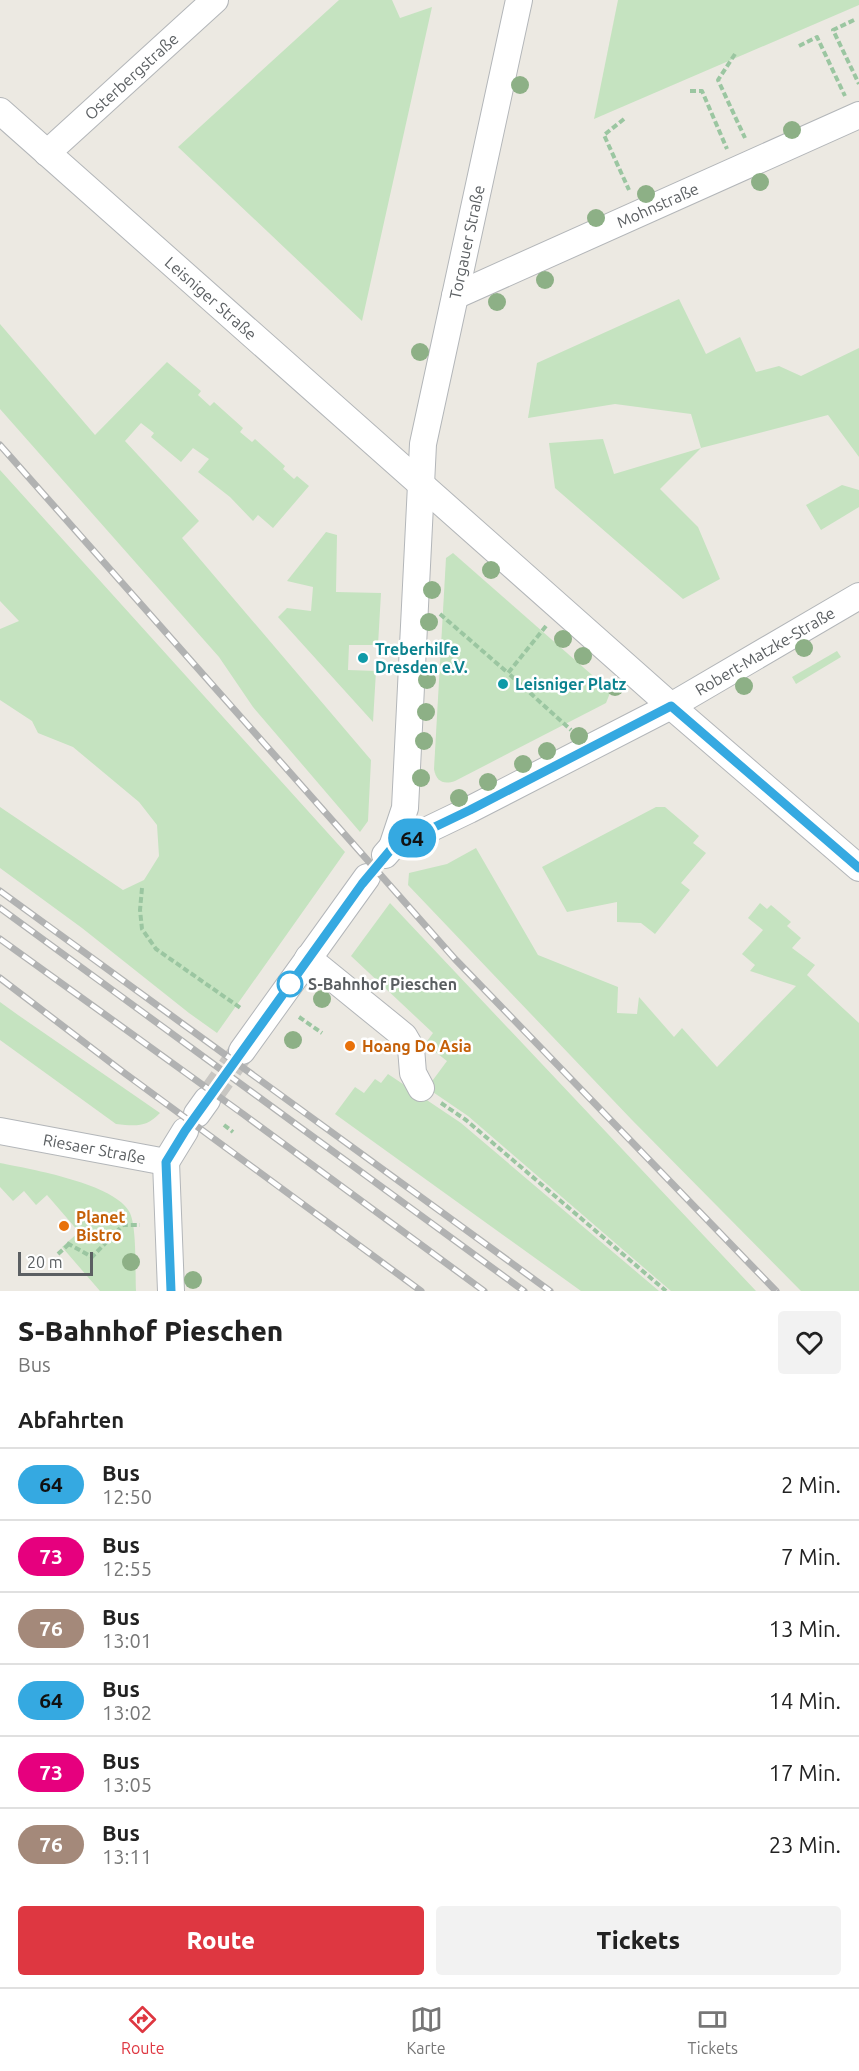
<!DOCTYPE html>
<html lang="de">
<meta charset="utf-8">
<style>
:root{--surface:#fff;--page:#f2f2f2;--text:#222;--muted:#767676;--line:#e0e0e0;--accent:#de3741}
body{margin:0;font-family:Ubuntu,sans-serif;background:var(--page);color:var(--text);height:100vh;display:flex;flex-direction:column;font-size:22px;white-space:nowrap}
*{box-sizing:border-box;margin:0}
p{font-size:20px;color:var(--muted)}
.icon{flex:none;width:33px;height:33px;fill:none;stroke:currentColor;stroke-width:2;stroke-linecap:round;stroke-linejoin:round}
.map{position:relative;height:1291px;overflow:hidden}
.sheet{display:flex;flex-direction:column;background:var(--surface);flex:1}
.sheet>*{flex:none}
.badge{padding:0 12px;border-radius:20px;font-size:21px;line-height:39px}
.scale{position:absolute;left:18px;bottom:15px;width:75px;box-sizing:border-box;padding-left:6px;border:3px solid #5b5f62;border-top:0;font-size:16px;line-height:21px;white-space:nowrap;color:#5b5f62;-webkit-text-stroke:4px #fff;paint-order:stroke}
.map>.badge{position:absolute;translate:-50% -50%;box-shadow:0 0 0 3px #fff}
h2{padding:0 18px;font-size:22px;line-height:54px}
.round{display:grid;place-items:center;flex:none;width:63px;height:63px;border-radius:6px;background:var(--page)}
.head{display:flex;align-items:center;justify-content:space-between;height:102px;padding:0 18px}
h1{font-size:28px;font-weight:800;line-height:45px}
.action{display:flex;gap:12px;margin-top:auto;padding:12px 18px}
.action a{flex:1;height:69px;border-radius:6px;background:var(--accent);color:#fff;font-size:24px;font-weight:800;line-height:69px;text-align:center}
.action a+a{background:var(--page);color:var(--text)}
ul{padding:0;list-style:none}
li{display:flex;align-items:center;gap:18px;height:72px;padding:0 18px;border-top:2px solid var(--line)}
li div{flex:1}
li b{display:block;font-size:22px}
li em{font-style:normal}
li .badge{min-width:66px;font-weight:700;text-align:center}
.tabs{display:flex;justify-content:space-around;align-items:center;height:84px;border-top:2px solid var(--line);background:var(--surface);font-size:16px;color:var(--muted)}
.tabs a{display:grid;justify-items:center;gap:3px}
.tabs .on{color:var(--accent)}
.map>svg:first-child{display:block}
.green{fill:#c5e3c0}
.lines{fill:none;stroke-linecap:round;stroke-linejoin:round}
.minor-tunnel{stroke:#c8c6c2;stroke-width:26;stroke-dasharray:26 13;stroke-linecap:butt}
.minor-casing{stroke:#b3b6b9;stroke-width:28}
.path{stroke:#9bc6a1;stroke-width:4;stroke-dasharray:6 3;stroke-linecap:butt}
.minor{stroke:#fff;stroke-width:26}
.rail-casing{stroke:#b1b2b2;stroke-width:7}
.rail{stroke:#fff;stroke-width:4.5;stroke-dasharray:14;stroke-linecap:butt}
.tree{fill:#8db086}
.line-casing{stroke:#fff;stroke-width:14}
.line{stroke:#35a9e1;stroke-width:9}
.culture-dot{fill:#0f9aa8;stroke:#fff;stroke-width:2}
.stop-dot{fill:#fff;stroke:#35a9e1;stroke-width:3}
.food-dot{fill:#e8710a;stroke:#fff;stroke-width:2}
.labels{text-anchor:middle;dominant-baseline:central;stroke-width:5;stroke-linejoin:round;paint-order:stroke}
.street-label{font-size:16px;fill:#5b5f62;stroke:#fff}
.culture-label{font-size:16px;font-weight:bold;fill:#0d838f;stroke:#fff;text-anchor:start}
.stop-label{font-size:16px;font-weight:bold;fill:#5b5f62;stroke:#fff;text-anchor:start}
.food-label{font-size:16px;font-weight:bold;fill:#c56008;stroke:#fff;text-anchor:start}
</style>
<div class="map">
<svg width="859" height="1291" viewBox="0 0 859 1291">
<rect width="100%" height="100%" fill="#ece9e2"/>
<g class="green">
<polygon points="339,0 392,0 400,18 432,7 362,321 178,147"/>
<polygon points="618,0 859,0 859,5 594,119"/>
<polygon points="679,299 706,354 740,337 756,372 779,366 801,376 859,348 859,457 828,415 701,448 660,489 698,527 720,579 683,599 555,488 549,443 603,439 614,474 701,448 691,414 615,404 528,418 537,363"/>
<polygon points="0,324 95,435 167,362 201,391 198,395 210,406 214,402 243,428 240,432 252,442 255,439 285,466 283,469 294,479 297,476 309,486 273,528 258,515 253,521 230,497 198,472 209,459 193,448 181,462 151,437 154,433 141,423 125,441 199,521 182,538 371,760 368,821 360,832 253,707 219,657 0,409"/>
<polygon points="0,470 345,852 217,1033 189,1013 82,928 0,868 0,807 123,890 144,880 159,856 157,825 139,802 73,747 38,733 32,721 0,700 0,629 19,621 0,601"/>
<polygon points="842,485 859,490 859,507 821,530 806,505"/>
<polygon points="326,532 337,535 336,592 381,593 378,645 349,645 348,670 376,671 373,722 278,617 287,608 311,611 313,587 287,581"/>
<path d="M453,553l155,136 2,4 -4,10 -151,78c-12,4 -19,0 -21,-12l12,-211z"/>
<polygon points="837,651 841,657 796,684 792,677"/>
<polygon points="656,807 665,807 699,836 693,843 706,853 681,883 690,890 655,934 641,923 617,922 617,902 567,912 542,867"/>
<polygon points="476,848 538,955 618,987 617,1013 637,1014 639,997 674,1037 682,1028 717,1067 796,986 750,971 755,965 742,954 763,930 748,918 760,903 767,909 771,905 791,922 787,926 801,938 792,948 815,965 807,975 859,1023 859,1291 801,1291 632,1120 408,885 409,873 447,864"/>
<polygon points="390,903 756,1291 671,1291 468,1116 427,1088 447,1061 425,1044 433,1033 351,956"/>
<path d="M0,1002l18,13 142,98c-14,15 -25,13 -44,11l-116,-84z"/>
<polygon points="388,1074 461,1123 659,1291 581,1291 335,1114 355,1087 364,1093 375,1079 381,1083"/>
<path d="M0,1163c30,6 117,21 130,50 7,16 5,59 6,78h-36l-38,-44 17,-15 -32,-37 -11,10 -12,-14 -11,10 -13,-14z"/>
</g>
<g class="lines">
<polyline class="minor-tunnel" points="207,1100 242,1051"/>
<defs>
<g id="minor">
<path id="s1" d="M0,111l671,595 188,162"/>
<path id="s2" d="M47,153l168,-153"/>
<path id="s3" d="M455,296l404,-181"/>
<path id="s4" d="M392,847l13,-39 18,-364 96,-444"/>
<path id="s5" d="M385,855l7,-8 77,-37 202,-104 188,-110"/>
<polyline points="308,958 404,1036 411,1048 413,1073 421,1088"/>
<polyline points="242,1051 367,877"/>
<polyline points="197,1114 207,1100"/>
<path id="s6" d="M0,1131l166,31"/>
<polyline points="166,1162 171,1291"/>
<polyline points="166,1162 185,1131"/>
</g>
</defs>
<use href="#minor" class="minor-casing"/>
<g class="path">
<polyline points="854,20 833,30 859,84"/>
<polyline points="799,46 817,37 845,96"/>
<polyline points="735,54 718,80 745,138"/>
<polyline points="690,91 702,91 727,149"/>
<polyline points="624,119 604,135 629,190"/>
<polyline points="440,614 508,673"/>
<polyline points="546,626 508,673 571,730"/>
<polyline points="142,888 140,910 142,929 156,949 242,1009"/>
<polyline points="299,1017 322,1033"/>
<polyline points="441,1103 466,1120 666,1291"/>
<polyline points="224,1125 233,1132"/>
<polyline points="67,1243 92,1257 123,1225 140,1225"/>
<polyline points="58,1254 69,1244"/>
</g>
<use href="#minor" class="minor"/>
<defs>
<g id="rail">
<polyline points="0,445 455,959 776,1291"/>
<polyline points="0,891 550,1291"/>
<polyline points="0,908 524,1291"/>
<polyline points="0,939 243,1114 484,1291"/>
<polyline points="0,978 123,1072 421,1291"/>
</g>
</defs>
<use href="#rail" class="rail-casing"/>
<use href="#rail" class="rail"/>
</g>
<g class="tree">
<circle cx="520" cy="85" r="9"/>
<circle cx="792" cy="130" r="9"/>
<circle cx="760" cy="182" r="9"/>
<circle cx="646" cy="194" r="9"/>
<circle cx="596" cy="218" r="9"/>
<circle cx="545" cy="280" r="9"/>
<circle cx="497" cy="302" r="9"/>
<circle cx="420" cy="352" r="9"/>
<circle cx="491" cy="570" r="9"/>
<circle cx="432" cy="590" r="9"/>
<circle cx="429" cy="622" r="9"/>
<circle cx="563" cy="639" r="9"/>
<circle cx="804" cy="648" r="9"/>
<circle cx="583" cy="656" r="9"/>
<circle cx="427" cy="680" r="9"/>
<circle cx="744" cy="686" r="9"/>
<circle cx="615" cy="687" r="9"/>
<circle cx="426" cy="712" r="9"/>
<circle cx="579" cy="736" r="9"/>
<circle cx="424" cy="741" r="9"/>
<circle cx="547" cy="751" r="9"/>
<circle cx="523" cy="764" r="9"/>
<circle cx="421" cy="778" r="9"/>
<circle cx="488" cy="782" r="9"/>
<circle cx="459" cy="798" r="9"/>
<circle cx="322" cy="999" r="9"/>
<circle cx="293" cy="1040" r="9"/>
<circle cx="131" cy="1262" r="9"/>
<circle cx="193" cy="1280" r="9"/>
</g>
<g class="lines">
<defs>
<polyline id="line" points="171,1291 166,1162 185,1131 362,884 393,847 470,810 671,706 859,868"/>
</defs>
<use href="#line" class="line-casing"/>
<use href="#line" class="line"/>
</g>
<g class="culture-dot">
<circle cx="363" cy="658" r="6"/>
<circle cx="503" cy="684" r="6"/>
</g>
<circle class="stop-dot" cx="290" cy="984" r="12"/>
<g class="food-dot">
<circle cx="350" cy="1046" r="6"/>
<circle cx="64" cy="1226" r="6"/>
</g>
<g class="labels">
<g class="street-label">
<text stroke="none"><textPath href="#s2" startOffset="114">Osterbergstraße</textPath></text>
<text stroke="none"><textPath href="#s3" startOffset="222">Mohnstraße</textPath></text>
<text stroke="none"><textPath href="#s4" startOffset="612">Torgauer Straße</textPath></text>
<text stroke="none"><textPath href="#s1" startOffset="282">Leisniger Straße</textPath></text>
<text stroke="none"><textPath href="#s5" startOffset="432">Robert-Matzke-Straße</textPath></text>
<text stroke="none"><textPath href="#s6" startOffset="96">Riesaer Straße</textPath></text>
</g>
<g class="culture-label">
<text x="375" y="649">Treberhilfe<tspan x="375" dy="18">Dresden e.V.</tspan></text>
<text x="515" y="684">Leisniger Platz</text>
</g>
<g class="stop-label">
<text x="308" y="984">S-Bahnhof Pieschen</text>
</g>
<g class="food-label">
<text x="362" y="1046">Hoang Do Asia</text>
<text x="76" y="1217">Planet<tspan x="76" dy="18">Bistro</tspan></text>
</g>
</g>
</svg>
<div class="scale">20 m</div>
<b class="badge" style="left:412px;top:838px;background:#35a9e1;color:#111">64</b>
</div>
<section class="sheet">
<div class="head"><div><h1>S-Bahnhof Pieschen</h1><p>Bus</p></div><a class="round"><svg class="icon" aria-label="heart" viewBox="0 0 24 24"><path d="M12 20l-8-8c-3-5 5-10 8-4 3-6 11-1 8 4z"/></svg></a></div>
<h2>Abfahrten</h2>
<ul>
<li><span class="badge" style="background:#35a9e1;color:#111">64</span><div><b>Bus</b><p>12:50</p></div><em>2 Min.</em></li>
<li><span class="badge" style="background:#e6007e;color:#fff">73</span><div><b>Bus</b><p>12:55</p></div><em>7 Min.</em></li>
<li><span class="badge" style="background:#a4897a;color:#fff">76</span><div><b>Bus</b><p>13:01</p></div><em>13 Min.</em></li>
<li><span class="badge" style="background:#35a9e1;color:#111">64</span><div><b>Bus</b><p>13:02</p></div><em>14 Min.</em></li>
<li><span class="badge" style="background:#e6007e;color:#fff">73</span><div><b>Bus</b><p>13:05</p></div><em>17 Min.</em></li>
<li><span class="badge" style="background:#a4897a;color:#fff">76</span><div><b>Bus</b><p>13:11</p></div><em>23 Min.</em></li>
</ul>
<div class="action"><a>Route</a><a>Tickets</a></div>
</section>
<nav class="tabs">
<a class="on"><svg class="icon" aria-label="directions" viewBox="0 0 24 24"><path d="M12 3l9 9-9 9-9-9zM9 14v-3h6M13 9l2 2-2 2"/></svg>Route</a>
<a><svg class="icon" aria-label="map" viewBox="0 0 24 24"><path d="M3 6l6-2 6 2 6-2v14l-6 2-6-2-6 2zM9 4v14M15 6v14"/></svg>Karte</a>
<a><svg class="icon" aria-label="tickets" viewBox="0 0 24 24"><path d="M3 7h18v10H3zM15 7v10"/></svg>Tickets</a>
</nav>
